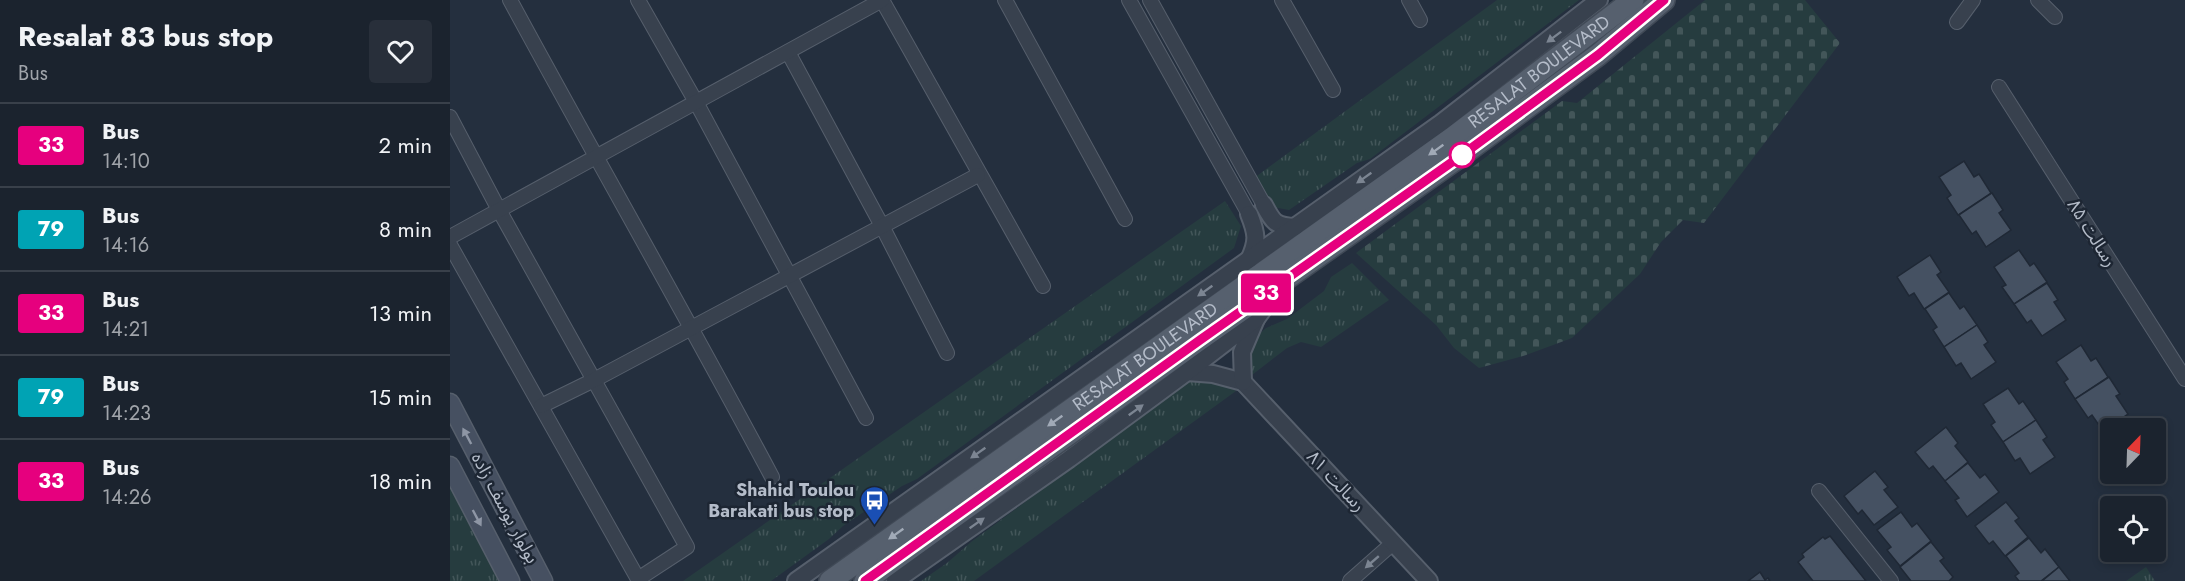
<!DOCTYPE html>
<meta charset="utf-8">
<style>
:root{--surface:#1b232e;--page:#282f3a;--text:#f1f3f6;--muted:#a0a4aa;--line:#39404a}
body{margin:0;font-family:Jost,"Noto Sans Arabic",sans-serif;background:var(--page);color:var(--text);height:100vh;display:flex;flex-direction:column;font-size:22px;white-space:nowrap}
*{box-sizing:border-box;margin:0}
p{font-size:20px;color:var(--muted)}
.icon{flex:none;width:33px;height:33px;fill:none;stroke:currentColor;stroke-width:2;stroke-linecap:round;stroke-linejoin:round}
.map{position:relative;flex:1;overflow:hidden}
.sheet{display:flex;flex-direction:column;background:var(--surface);width:450px}
.sheet>*{flex:none}
.badge{padding:0 12px;border-radius:4px;font-size:21px;line-height:39px}
.needle{width:39px;rotate:23deg}
.fabs{position:absolute;left:1650px;top:418px;display:grid;gap:12px}
.fabs a{display:grid;place-items:center;width:66px;height:66px;border-radius:6px;background:var(--surface);box-shadow:0 3px 9px #0003,0 0 0 2px var(--line);font-size:30px}
.map>.badge{position:absolute;translate:-50% -50%;box-shadow:0 0 0 3px #fff}
.round{display:grid;place-items:center;flex:none;width:63px;height:63px;border-radius:6px;background:var(--page)}
.overview{display:flex;align-items:center;justify-content:space-between;height:102px;padding:0 18px}
h1{font-size:28px;font-weight:700;line-height:45px}
ul{padding:0;list-style:none}
li{display:flex;align-items:center;gap:18px;height:84px;padding:0 18px;border-top:2px solid var(--line)}
li div{flex:1}
li b{display:block;font-size:22px}
li em{font-style:normal}
li .badge{min-width:66px;font-weight:700;text-align:center}
main{display:flex;flex:1;min-height:0}
.map>svg:first-child{display:block}
.cemetery{fill:url(#cemetery-stones)}
.park{fill:url(#park-tufts)}
.building{fill:#455162;stroke:#1f2835;stroke-width:1.5}
.lines{fill:none;stroke-linecap:round;stroke-linejoin:round}
.minor-casing{stroke:#565f6c;stroke-width:16}
.tertiary-casing{stroke:#565f6c;stroke-width:20}
.secondary-casing{stroke:#565f6c;stroke-width:21}
.primary-casing{stroke:#414a57;stroke-width:24}
.minor{stroke:#38414e;stroke-width:14}
.tertiary{stroke:#38414e;stroke-width:16}
.secondary{stroke:#465061;stroke-width:18}
.primary{stroke:#56606e;stroke-width:21}
.oneway{fill:#7c8592}
.oneway2{fill:#a1aab7}
.oneway3{fill:#8e96a5}
.line-casing{stroke:#fff;stroke-width:14}
.line{stroke:#e6007e;stroke-width:9}
.stop-dot{fill:#fff;stroke:#e6007e;stroke-width:3}
.labels{text-anchor:middle;dominant-baseline:central;stroke-width:5;stroke-linejoin:round;paint-order:stroke}
.street-label{font-size:18px;fill:#b4bcc9;stroke:#1d2633}
.poi-label{font-size:18px;font-weight:bold;fill:#b4bcc9;stroke:#1d2633;text-anchor:end}
</style>
<main>
<section class="sheet">
<div class="overview"><div><h1>Resalat 83 bus stop</h1><p>Bus</p></div><a class="round"><svg class="icon" aria-label="heart" viewBox="0 0 24 24"><path d="M12 20l-8-8c-3-5 5-10 8-4 3-6 11-1 8 4z"/></svg></a></div>
<ul>
<li><span class="badge" style="background:#e6007e;color:#fff">33</span><div><b>Bus</b><p>14:10</p></div><em>2 min</em></li>
<li><span class="badge" style="background:#00a3b4;color:#fff">79</span><div><b>Bus</b><p>14:16</p></div><em>8 min</em></li>
<li><span class="badge" style="background:#e6007e;color:#fff">33</span><div><b>Bus</b><p>14:21</p></div><em>13 min</em></li>
<li><span class="badge" style="background:#00a3b4;color:#fff">79</span><div><b>Bus</b><p>14:23</p></div><em>15 min</em></li>
<li><span class="badge" style="background:#e6007e;color:#fff">33</span><div><b>Bus</b><p>14:26</p></div><em>18 min</em></li>
</ul>
</section>
<div class="map">
<svg width="1735" height="581" viewBox="0 0 1735 581">
<defs>
<pattern id="cemetery-stones" width="16" height="16" patternUnits="userSpaceOnUse" patternTransform="scale(1.5)"><rect width="16" height="16" fill="#263c3f"/><path d="M2 7V4a2 2 0 0 1 4 0v3zM10 15v-3a2 2 0 0 1 4 0v3z" fill="#435659"/></pattern>
<pattern id="park-tufts" width="24" height="20" patternUnits="userSpaceOnUse" patternTransform="scale(1.5)"><rect width="24" height="20" fill="#263c3f"/><path d="M3 7l-1-3M5 7V3M7 7l1-3M15 17l-1-3M17 17v-4M19 17l1-3" fill="none" stroke="#435659"/></pattern>
</defs>
<rect width="100%" height="100%" fill="#242f3e"/>
<polygon class="cemetery" points="1255,0 1355,0 1390,43 1254,223 1233,220 1211,242 1190,274 1122,338 1073,356 1029,368 1004,348 986,325 906,253 1112,101 1127,103"/>
<g class="park">
<polygon points="1047,0 1129,0 920,159 907,163 839,210 823,207 804,178"/>
<polygon points="775,201 791,226 784,248 467,479 452,486 393,526 379,539 321,581 233,581"/>
<polygon points="902,263 939,300 871,347 851,342 837,348 802,375 799,356 808,335 816,328 837,319 874,291 881,277"/>
<polygon points="763,380 786,391 524,581 471,581 497,563 521,542 739,381"/>
<polygon points="0,486 50,581 0,581"/>
<polygon points="1696,567 1705,581 1676,581"/>
</g>
<g class="building">
<polygon points="1514,161 1524,177 1529,174 1541,193 1508,215 1497,198 1501,195 1489,177"/>
<polygon points="1542,193 1553,210 1549,213 1561,230 1536,247 1526,231 1522,234 1509,215"/>
<polygon points="1569,250 1580,266 1584,263 1597,282 1564,304 1552,287 1556,285 1544,267"/>
<polygon points="1480,255 1491,272 1487,275 1499,292 1474,309 1464,293 1459,296 1447,277"/>
<polygon points="1597,283 1608,300 1604,302 1616,320 1592,336 1581,320 1577,323 1564,304"/>
<polygon points="1499,293 1510,309 1514,306 1527,325 1494,347 1483,330 1487,327 1475,309"/>
<polygon points="1527,325 1538,342 1534,345 1546,362 1521,379 1511,363 1506,366 1494,347"/>
<polygon points="1631,345 1641,361 1646,358 1658,377 1625,399 1614,382 1618,379 1606,362"/>
<polygon points="1659,377 1670,394 1666,396 1678,414 1653,431 1642,415 1638,418 1625,399"/>
<polygon points="1558,388 1569,404 1573,401 1586,420 1553,442 1541,425 1545,422 1533,404"/>
<polygon points="1586,420 1597,437 1593,440 1605,457 1580,474 1570,458 1565,461 1553,442"/>
<polygon points="1496,427 1508,443 1505,446 1518,462 1495,481 1483,466 1479,469 1465,452"/>
<polygon points="1518,463 1530,478 1535,474 1549,492 1517,517 1505,500 1509,498 1495,481"/>
<polygon points="1425,471 1438,487 1434,490 1448,507 1424,525 1412,510 1408,514 1394,496"/>
<polygon points="1556,502 1569,518 1565,521 1578,537 1555,556 1543,541 1539,544 1525,526"/>
<polygon points="1451,512 1462,527 1467,523 1481,541 1450,566 1437,550 1441,547 1427,530"/>
<polygon points="1380,536 1416,581 1363,581 1348,562 1354,557 1352,554 1373,537 1375,539"/>
<polygon points="1579,538 1591,553 1595,549 1609,567 1591,581 1569,581 1565,576 1569,573 1556,556"/>
<polygon points="1481,542 1494,558 1490,561 1503,577 1499,581 1461,581 1450,567"/>
<polygon points="1609,567 1620,581 1592,581"/>
<polygon points="1310,572 1315,580 1318,578 1320,581 1298,581"/>
</g>
<g class="lines">
<defs>
<g id="minor">
<path d="M60,0c86,159 177,317 262,477"/>
<polyline points="188,0 246,102 416,418"/>
<polyline points="432,0 593,286"/>
<polyline points="555,0 675,219"/>
<polyline points="679,0 799,214"/>
<polyline points="700,0 814,205"/>
<polyline points="832,0 883,90"/>
<polyline points="959,0 970,20"/>
<polyline points="1588,0 1605,17"/>
<polyline points="1507,22 1523,0"/>
<polyline points="338,52 432,226 497,353"/>
<polyline points="1549,87 1735,379"/>
<polyline points="0,117 49,210 237,547 188,579 0,245"/>
<polyline points="0,237 432,0"/>
<polyline points="91,406 144,380 528,175"/>
<polyline points="1369,491 1441,581"/>
<polyline points="900,581 943,543"/>
</g>
<g id="tertiary">
<path d="M814,205c9,17 11,21 31,22"/>
<path d="M799,260c9,-19 8,-26 0,-46"/>
<polyline points="737,372 763,374 793,382"/>
<polyline points="793,382 979,581"/>
<polyline points="793,382 792,352 806,319"/>
<polyline points="346,581 991,123 1149,0"/>
<polyline points="445,581 619,459 737,372 806,319 827,290"/>
</g>
<g id="secondary">
<polyline points="0,403 93,581"/>
<polyline points="0,466 60,581"/>
</g>
<g id="primary">
<path id="s1" d="M380,581l622,-443 181,-138"/>
<polyline points="415,581 749,340 1012,155 1148,55 1214,0"/>
</g>
</defs>
<use href="#minor" class="minor-casing"/>
<use href="#tertiary" class="tertiary-casing"/>
<use href="#secondary" class="secondary-casing"/>
<use href="#primary" class="primary-casing"/>
<use href="#minor" class="minor"/>
<use href="#tertiary" class="tertiary"/>
<use href="#secondary" class="secondary"/>
<use href="#primary" class="primary"/>
</g>
<defs><path id="oneway-solid" d="M-6-.8H1V-3.2L6.5 0L1 3.2V.8H-6Z" transform="scale(1.5)"/></defs>
<g class="oneway">
<use href="#oneway-solid" transform="translate(1104 37) rotate(143)"/>
<use href="#oneway-solid" transform="translate(914 178) rotate(145)"/>
<use href="#oneway-solid" transform="translate(755 291) rotate(145)"/>
<use href="#oneway-solid" transform="translate(686 410) rotate(-36)"/>
<use href="#oneway-solid" transform="translate(528 453) rotate(145)"/>
<use href="#oneway-solid" transform="translate(527 523) rotate(-35)"/>
<use href="#oneway-solid" transform="translate(922 562) rotate(139)"/>
</g>
<g class="oneway2">
<use href="#oneway-solid" transform="translate(986 150) rotate(145)"/>
<use href="#oneway-solid" transform="translate(605 421) rotate(145)"/>
<use href="#oneway-solid" transform="translate(446 534) rotate(145)"/>
</g>
<g class="oneway3">
<use href="#oneway-solid" transform="translate(17 436) rotate(-118)"/>
<use href="#oneway-solid" transform="translate(27 518) rotate(62)"/>
</g>
<g class="lines">
<defs>
<polyline id="line" points="415,581 750,340 1012,155 1148,55 1214,0"/>
</defs>
<use href="#line" class="line-casing"/>
<use href="#line" class="line"/>
</g>
<defs>
<symbol id="bus-pin" viewBox="-11 -11 22 30"><path d="M0 17L-7.5 6A9.5 9.5 0 1 1 7.5 6Z" fill="#1a4fb4" stroke="#1d2633"/><path d="M-5-6H5V4H4V6H2V4H-2V6H-4V4H-5ZM-3.5-4V0h7V-4ZM-3.5 1.2v1.5H-2V1.2ZM2 1.2v1.5H3.5V1.2Z" fill="#fff"/></symbol>
</defs>
<g fill-rule="evenodd">
<use href="#bus-pin" x="408" y="484" width="33" height="45"/>
</g>
<circle class="stop-dot" cx="1012" cy="155" r="12"/>
<g class="labels">
<g class="street-label">
<text stroke="none"><textPath href="#s1" startOffset="873">RESALAT BOULEVARD</textPath></text>
<text transform="translate(1642 233) rotate(58)">رسالت ۸۵</text>
<text stroke="none"><textPath href="#s1" startOffset="387">RESALAT BOULEVARD</textPath></text>
<text transform="translate(886 481) rotate(47)">رسالت ۸۱</text>
<text transform="translate(55 508) rotate(62)">بولوار یوسف زاده</text>
</g>
<g class="poi-label">
<text x="404" y="490">Shahid Toulou<tspan x="404" dy="21">Barakati bus stop</tspan></text>
</g>
</g>
</svg>
<div class="fabs">
<a><svg class="needle" viewBox="-14 -14 28 28"><path d="M0-13l5 13h-10z" fill="#e53935"/><path d="M0 13l5-13h-10z" fill="#a0a4aa"/></svg></a>
<a><svg class="icon" aria-label="locate" viewBox="0 0 24 24"><circle cx="12" cy="12" r="6"/><path d="M12 2v4M12 18v4M2 12h4M18 12h4"/></svg></a>
</div>
<b class="badge" style="left:816px;top:293px;background:#e6007e;color:#fff">33</b>
</div>
</main>
